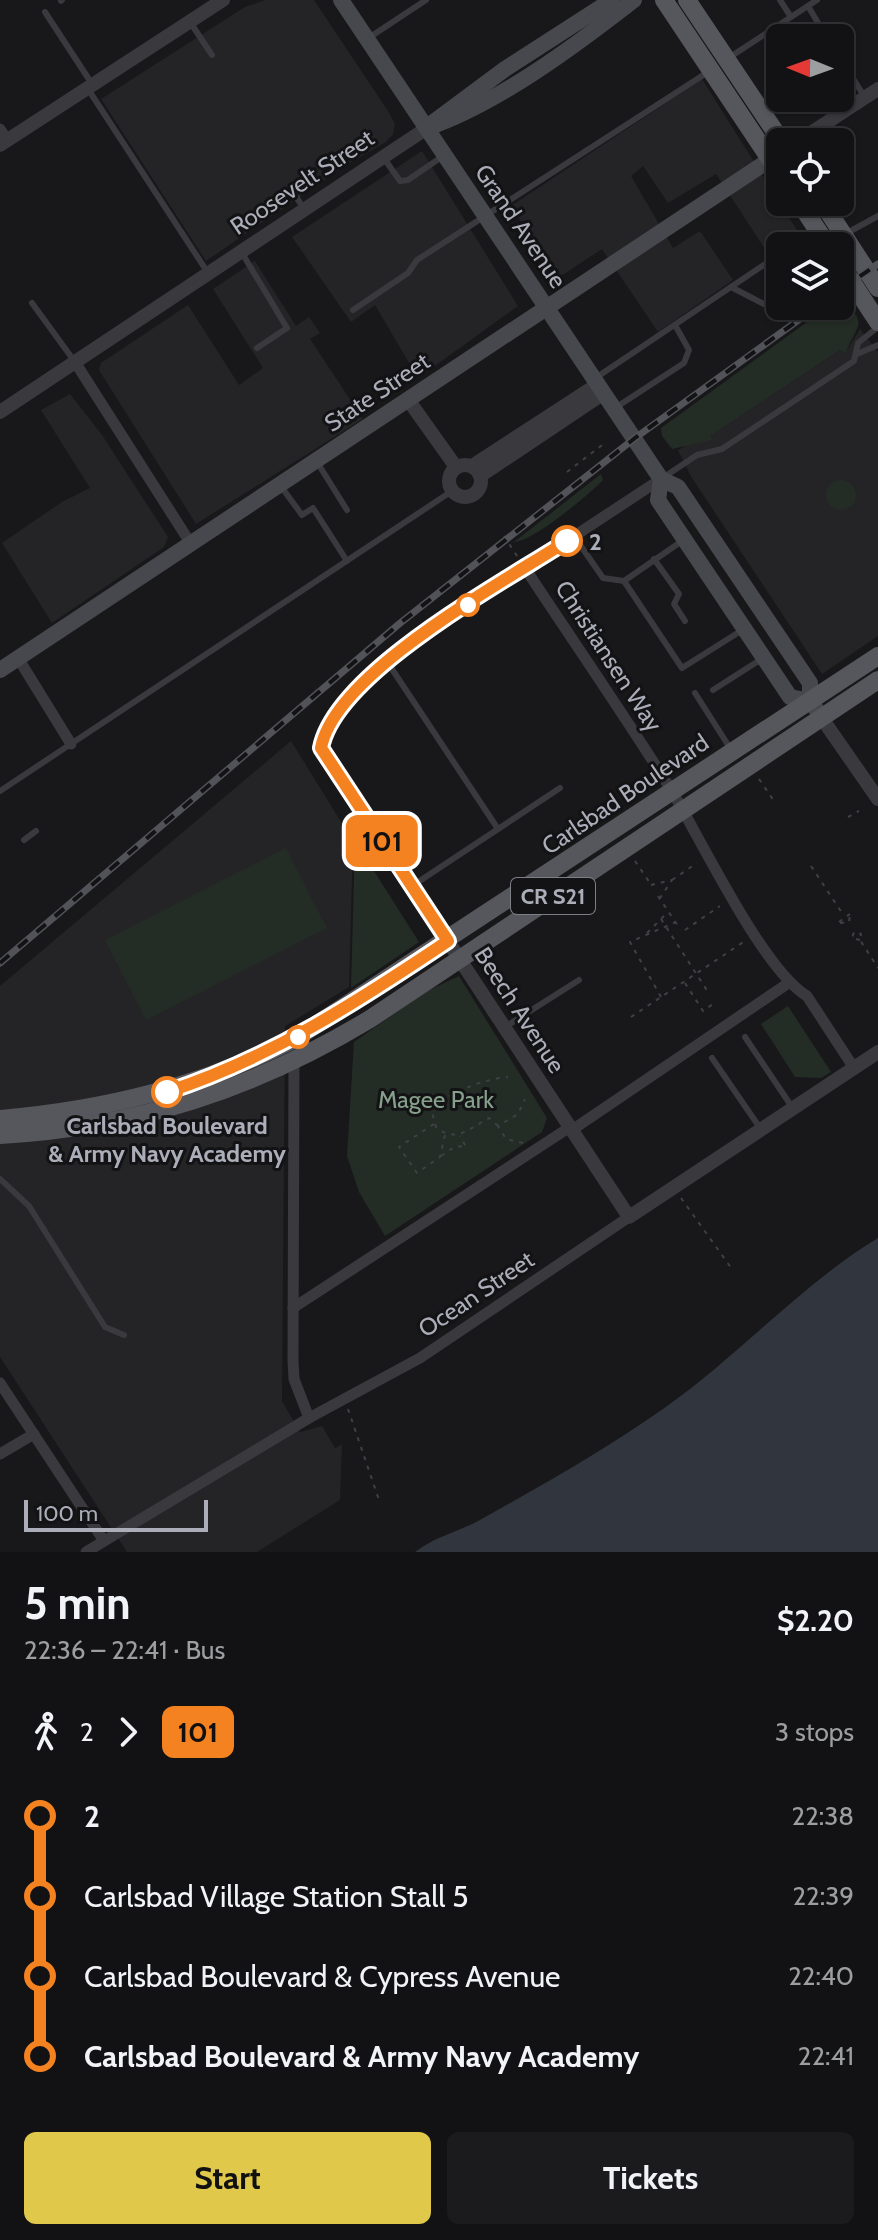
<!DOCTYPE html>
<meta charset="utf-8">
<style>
:root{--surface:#121214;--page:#1b1b1d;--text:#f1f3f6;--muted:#9c9ea0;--line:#313234;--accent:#e0c84a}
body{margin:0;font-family:Cabin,sans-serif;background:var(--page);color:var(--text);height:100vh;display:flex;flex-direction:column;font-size:30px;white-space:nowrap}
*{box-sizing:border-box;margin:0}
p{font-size:26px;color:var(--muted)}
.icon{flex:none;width:44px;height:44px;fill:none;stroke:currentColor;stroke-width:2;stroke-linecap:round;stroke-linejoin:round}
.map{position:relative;height:1552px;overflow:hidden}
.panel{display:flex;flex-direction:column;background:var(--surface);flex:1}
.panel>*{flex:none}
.badge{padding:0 16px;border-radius:12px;font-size:28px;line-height:52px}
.needle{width:52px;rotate:271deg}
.controls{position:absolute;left:766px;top:24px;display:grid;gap:16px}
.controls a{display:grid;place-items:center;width:88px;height:88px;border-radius:12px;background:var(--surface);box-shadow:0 2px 6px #0004,0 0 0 2px var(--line);font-size:40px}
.scale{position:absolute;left:24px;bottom:20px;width:184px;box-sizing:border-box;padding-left:8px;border:4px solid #abadb8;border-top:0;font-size:22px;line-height:28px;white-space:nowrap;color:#abadb8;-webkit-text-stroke:6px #131315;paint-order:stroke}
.map>.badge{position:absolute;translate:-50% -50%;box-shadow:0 0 0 4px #fff}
.legs{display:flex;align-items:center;gap:12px;height:88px;padding:0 24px;font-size:26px}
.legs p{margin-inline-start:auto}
.headline{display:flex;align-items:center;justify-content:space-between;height:136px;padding:0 24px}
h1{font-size:44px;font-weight:800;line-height:60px}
.cta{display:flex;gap:16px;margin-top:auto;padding:16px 24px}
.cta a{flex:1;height:92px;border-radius:12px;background:var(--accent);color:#111;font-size:32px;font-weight:800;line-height:92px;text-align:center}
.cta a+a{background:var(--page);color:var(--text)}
ul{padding:0 24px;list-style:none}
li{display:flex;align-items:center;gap:28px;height:80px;font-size:30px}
li i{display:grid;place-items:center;width:12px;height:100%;margin:0 10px;background:currentColor}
li i::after{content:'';width:20px;height:20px;margin:-10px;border:6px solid;border-radius:50%;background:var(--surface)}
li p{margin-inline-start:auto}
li:first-child i{background:linear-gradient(#0000 50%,currentColor 0)}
li:last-child i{background:linear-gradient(currentColor 50%,#0000 0)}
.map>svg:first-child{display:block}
.built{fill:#242426}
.green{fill:#242c26}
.water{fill:#31363e}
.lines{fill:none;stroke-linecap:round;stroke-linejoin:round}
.path{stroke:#3f4045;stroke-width:2;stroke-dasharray:4 6;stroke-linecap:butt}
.service{stroke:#39393e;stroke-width:6}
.minor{stroke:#39393e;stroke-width:11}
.tertiary{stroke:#39393e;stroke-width:14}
.secondary{stroke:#47484e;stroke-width:16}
.primary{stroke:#56565d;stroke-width:18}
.rail-casing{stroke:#525359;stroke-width:7}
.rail{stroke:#131315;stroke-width:4;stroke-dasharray:12;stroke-linecap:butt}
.line-1-casing{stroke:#fff;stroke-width:18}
.line-1{stroke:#f58220;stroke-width:12}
.stop-1-dot{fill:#fff;stroke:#f58220;stroke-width:4}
.labels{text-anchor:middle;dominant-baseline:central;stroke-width:6;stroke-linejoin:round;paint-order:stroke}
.shield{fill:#131315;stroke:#7d7f87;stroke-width:2}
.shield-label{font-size:22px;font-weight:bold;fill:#abadb8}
.street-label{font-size:24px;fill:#abadb8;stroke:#131315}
.stop-label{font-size:24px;font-weight:bold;fill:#abadb8;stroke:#131315;text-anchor:start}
.park-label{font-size:24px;fill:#85a18b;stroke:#131315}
</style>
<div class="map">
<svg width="878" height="1552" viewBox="0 0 878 1552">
<rect width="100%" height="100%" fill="#18181a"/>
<g class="built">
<polygon points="265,0 314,0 388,111 395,124 393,134 386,142 346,165 206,261 101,99 245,7"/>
<polygon points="702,79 798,232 767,252 716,174 668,203 643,166 631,176 673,248 700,231 733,280 658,332 602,249 558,278 511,206"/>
<polygon points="422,151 518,306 418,378 375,305 351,322 292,237"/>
<polygon points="255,261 296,326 309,317 320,333 310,339 363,419 196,524 99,370 101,363 188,305 239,385 263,368 213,289"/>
<polygon points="860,329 878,352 878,636 822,674 692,478 678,450 690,443 711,440 709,436 840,350 846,352"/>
<polygon points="70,394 102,435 168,537 164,547 52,623 2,543 62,502 90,488 41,410"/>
<polygon points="291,741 353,841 349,987 285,1026 282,1401 300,1432 322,1426 335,1448 342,1444 340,1500 257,1552 127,1552 0,1357 0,986"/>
</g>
<g class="green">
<path d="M843,296c24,33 16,23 3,57l-6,-3 -130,86 2,4 -40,9 -10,-13 -1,-8 168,-122h11z"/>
<path d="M601,474l2,6c-16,16 -69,61 -89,62z"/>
<circle cx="841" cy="495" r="15"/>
<polygon points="355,841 419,942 351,988"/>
<polygon points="286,848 327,928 146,1020 105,940"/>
<polygon points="459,976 547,1118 542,1132 385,1236 359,1192 347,1156 354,1042 425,992"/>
<polygon points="788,1006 831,1072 821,1078 795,1077 761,1024"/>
</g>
<path class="water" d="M878,1238v314h-463c21,-16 43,-20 65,-32 62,-35 125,-70 183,-111 76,-53 136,-123 215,-171z"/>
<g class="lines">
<g class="path">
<polyline points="567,472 606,442"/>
<polyline points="504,536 519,559"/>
<polyline points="759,779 774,801"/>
<polyline points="848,817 859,811"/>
<polyline points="635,861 652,886"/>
<polyline points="811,866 844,916"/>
<polyline points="672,880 697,863"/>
<polyline points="651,885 672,880 660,898"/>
<polyline points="658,896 680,929"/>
<polyline points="661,919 708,992"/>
<polyline points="839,922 850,914"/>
<polyline points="840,923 849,922 850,914"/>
<polyline points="685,930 720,906"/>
<polyline points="647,933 668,912"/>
<polyline points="860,940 852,938 854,932 861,934 860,940 878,968"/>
<polyline points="685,983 703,1011 713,1004"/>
<polyline points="661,997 630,942 676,922"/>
<polyline points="631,1017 745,941"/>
<polyline points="434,1124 399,1147 417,1173 440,1157 445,1135"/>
<path d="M498,1126l-9,-8c-19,10 -33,26 -53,9l-4,-15c10,-19 57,-34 76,-35"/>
<polyline points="523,1143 506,1139 498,1126 518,1114 525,1099"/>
<polyline points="441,1156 456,1146 466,1147 460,1136"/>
<polyline points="681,1198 732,1269"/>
<polyline points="348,1409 379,1500"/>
</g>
<g class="service">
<polyline points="780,0 791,17"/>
<polyline points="61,1 62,0"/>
<polyline points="808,6 827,38"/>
<polyline points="45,12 92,84"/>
<polyline points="190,22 212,55"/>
<polyline points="370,37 426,0"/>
<polyline points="730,57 817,0"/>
<polyline points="840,58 864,96"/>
<polyline points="88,89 208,273"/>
<polyline points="383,157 400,181 408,180 443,156"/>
<polyline points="291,189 304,209"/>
<polyline points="847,233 878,216"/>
<polyline points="792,246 814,231"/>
<polyline points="242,253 287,328 257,348"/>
<polyline points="731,287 764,304 780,294"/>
<polyline points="32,303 75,362"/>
<polyline points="353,310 408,273 417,260 708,72"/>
<polyline points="857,354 878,345"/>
<polyline points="597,377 780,254"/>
<polyline points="615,408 684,363 689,350 675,325"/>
<polyline points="317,462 347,510"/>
<polyline points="664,477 697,455 722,449 854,361 858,343 878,327"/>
<polyline points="280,485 302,515 313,508 347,561"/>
<polyline points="574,536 603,578 624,581"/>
<polyline points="682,541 624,581 682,668 744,629"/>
<polyline points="654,559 679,594 674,604 685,621"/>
<polyline points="386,660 498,829"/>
<polyline points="713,690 763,658"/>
<polyline points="695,693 730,748"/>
<polyline points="0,791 452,491"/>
<polyline points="24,840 36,831"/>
<polyline points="412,886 560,788"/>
<polyline points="505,1027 579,980"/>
<polyline points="745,1037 792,1107"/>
<polyline points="712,1058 760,1128"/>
<polyline points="0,1179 29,1206 105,1327 124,1335"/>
</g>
<g class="minor">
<polyline points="0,129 7,140"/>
<polyline points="75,362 191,544"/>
<path d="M525,568c48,73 98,145 145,220 30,49 92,181 137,208l47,72"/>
<polyline points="18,658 71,744"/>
<polyline points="321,748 324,730 335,710 380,664 661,479"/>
<polyline points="294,1057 293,1360 294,1379 309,1418"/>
<polyline points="572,1130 790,982"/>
<polyline points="293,1308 570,1127"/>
<polyline points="0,1383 104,1541"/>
<polyline points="0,1454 34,1434"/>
<polyline points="86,1552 309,1418 420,1358 629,1217"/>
</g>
<g class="tertiary">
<polyline points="797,142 878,89"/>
<polyline points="0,145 223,0"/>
<polyline points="409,401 456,467"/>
<polyline points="0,412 427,128"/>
<circle cx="465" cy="481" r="16"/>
<polyline points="472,466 598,384"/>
<polyline points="480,476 604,393"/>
<polyline points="821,717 878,799"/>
<polyline points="321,748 629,1217 878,1052"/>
</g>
<g class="secondary">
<polyline points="341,0 661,479 678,487 810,683 810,701 816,709"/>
<polyline points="431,124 505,69 612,0"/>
<path d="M427,128c70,-24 148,-82 207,-128"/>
<polyline points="661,479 658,500 790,697 810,701"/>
<polyline points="0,670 780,153"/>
</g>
<g class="primary">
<polyline points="664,0 780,174"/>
<polyline points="687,0 782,142"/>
<polyline points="799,202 828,246"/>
<polyline points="822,202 878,288"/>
<polyline points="840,264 878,322"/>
<path d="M0,1119c104,-9 199,-32 293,-79l585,-384"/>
<path d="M0,1135c137,-8 252,-45 370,-116l508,-339"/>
</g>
<defs>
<g id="rail">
<polyline points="840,290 878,264"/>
<polyline points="0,963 399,624 635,438 818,306"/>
</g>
</defs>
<use href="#rail" class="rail-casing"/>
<use href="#rail" class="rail"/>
</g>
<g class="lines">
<defs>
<path id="line-1" d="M167,1092c104,-34 190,-90 281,-151l-127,-193c14,-75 181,-165 246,-207"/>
</defs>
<use href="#line-1" class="line-1-casing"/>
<use href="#line-1" class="line-1"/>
</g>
<g class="stop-1-dot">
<circle cx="567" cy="541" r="14"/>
<circle cx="468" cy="605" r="10"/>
<circle cx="298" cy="1037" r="10"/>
<circle cx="167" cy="1092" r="14"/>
</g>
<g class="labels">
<rect class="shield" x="511" y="878" width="84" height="36" rx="6"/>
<g class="shield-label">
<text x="553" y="896">CR S21</text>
</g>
<g class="street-label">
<text transform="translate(302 182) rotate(-34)">Roosevelt Street</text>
<text transform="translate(521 226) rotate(56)">Grand Avenue</text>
<text transform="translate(377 392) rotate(-34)">State Street</text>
<text transform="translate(609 656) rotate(57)">Christiansen Way</text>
<text transform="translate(625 794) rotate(-34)">Carlsbad Boulevard</text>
<text transform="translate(520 1010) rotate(57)">Beech Avenue</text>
<text transform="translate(476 1294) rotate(-34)">Ocean Street</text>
</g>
<g class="stop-label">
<text x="589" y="541">2</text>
<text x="167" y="1125" text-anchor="middle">Carlsbad Boulevard<tspan x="167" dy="28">&amp; Army Navy Academy</tspan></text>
</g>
<g class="park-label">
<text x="436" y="1099">Magee Park</text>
</g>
</g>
</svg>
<div class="controls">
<a><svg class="needle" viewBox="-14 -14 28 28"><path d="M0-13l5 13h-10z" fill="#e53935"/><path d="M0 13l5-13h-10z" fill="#9c9ea0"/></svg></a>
<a><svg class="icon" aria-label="locate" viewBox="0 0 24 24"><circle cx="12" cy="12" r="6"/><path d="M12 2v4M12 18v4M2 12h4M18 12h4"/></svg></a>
<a><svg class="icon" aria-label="layers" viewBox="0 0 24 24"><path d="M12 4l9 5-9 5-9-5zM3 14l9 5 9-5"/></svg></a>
</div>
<div class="scale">100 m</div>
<b class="badge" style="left:382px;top:841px;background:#f58220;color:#111">101</b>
</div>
<section class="panel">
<div class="headline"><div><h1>5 min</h1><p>22:36 – 22:41 · Bus</p></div><b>$2.20</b></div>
<div class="legs"><svg class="icon" aria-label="walk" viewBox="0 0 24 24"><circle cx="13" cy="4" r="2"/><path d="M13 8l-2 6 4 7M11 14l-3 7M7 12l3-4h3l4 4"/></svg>2<svg class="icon" aria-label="forward" viewBox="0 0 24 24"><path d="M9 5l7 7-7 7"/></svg><b class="badge" style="background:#f58220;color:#111">101</b><p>3 stops</p></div>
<ul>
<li><i style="color:#f58220"></i><b>2</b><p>22:38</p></li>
<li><i style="color:#f58220"></i><span>Carlsbad Village Station Stall 5</span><p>22:39</p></li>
<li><i style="color:#f58220"></i><span>Carlsbad Boulevard &amp; Cypress Avenue</span><p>22:40</p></li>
<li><i style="color:#f58220"></i><b>Carlsbad Boulevard &amp; Army Navy Academy</b><p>22:41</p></li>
</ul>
<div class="cta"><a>Start</a><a>Tickets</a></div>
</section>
